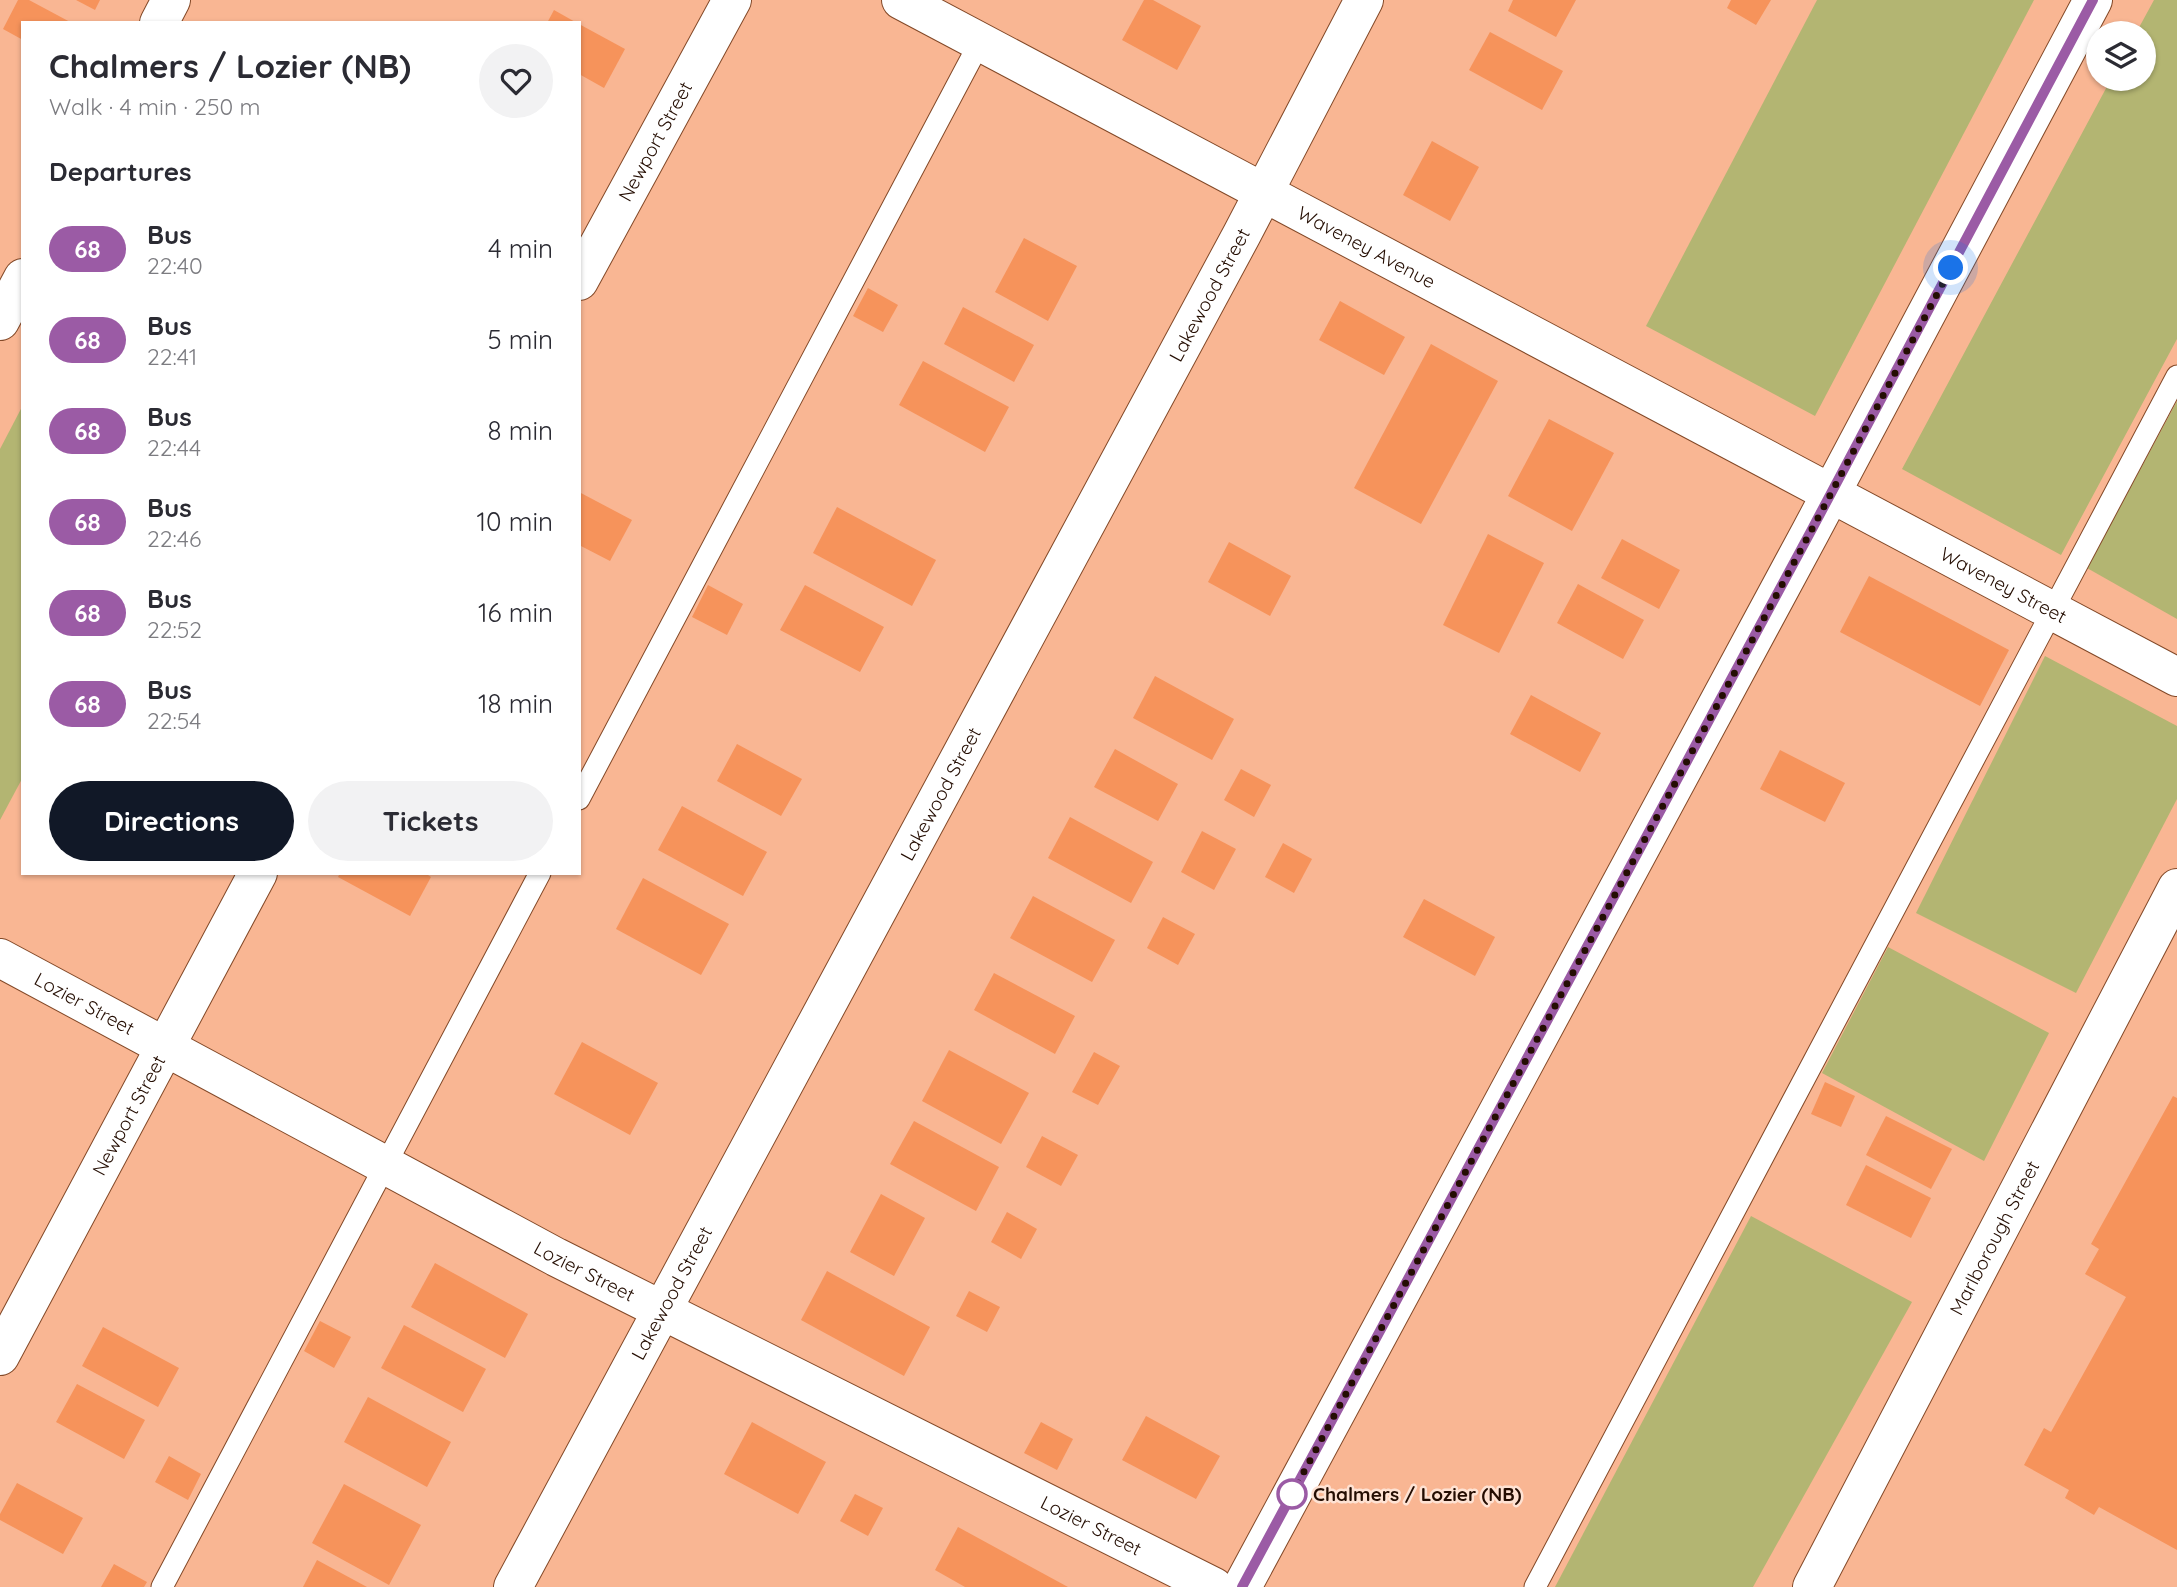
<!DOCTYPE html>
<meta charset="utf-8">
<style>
:root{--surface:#fff;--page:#f2f2f3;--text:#2b2b33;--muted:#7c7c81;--accent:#111827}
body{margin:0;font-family:Quicksand,sans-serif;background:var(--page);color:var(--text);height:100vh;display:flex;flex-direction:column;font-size:26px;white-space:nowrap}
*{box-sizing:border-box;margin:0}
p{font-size:23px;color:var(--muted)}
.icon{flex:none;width:38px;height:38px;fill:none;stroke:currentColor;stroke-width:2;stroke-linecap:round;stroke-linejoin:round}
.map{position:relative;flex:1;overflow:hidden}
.drawer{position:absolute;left:21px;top:21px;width:560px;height:854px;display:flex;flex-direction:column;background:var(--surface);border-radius:0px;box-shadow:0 2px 5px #0004}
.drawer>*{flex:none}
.badge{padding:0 14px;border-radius:23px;font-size:24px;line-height:46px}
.fabs{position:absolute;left:2086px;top:21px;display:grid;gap:14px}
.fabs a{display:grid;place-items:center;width:70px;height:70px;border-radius:50%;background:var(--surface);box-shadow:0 2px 5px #0004;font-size:35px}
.you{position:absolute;width:35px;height:35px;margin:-18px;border:5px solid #fff;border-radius:50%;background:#1a73e8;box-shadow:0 0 0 10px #1a73e833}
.map>.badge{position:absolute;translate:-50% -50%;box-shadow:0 0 0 4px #fff}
h2{padding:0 28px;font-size:26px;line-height:63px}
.round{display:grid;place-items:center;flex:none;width:74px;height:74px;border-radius:37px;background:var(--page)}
.head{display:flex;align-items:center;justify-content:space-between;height:119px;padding:0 28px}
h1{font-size:33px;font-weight:700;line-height:52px}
.action{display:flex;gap:14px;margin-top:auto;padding:14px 28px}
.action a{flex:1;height:80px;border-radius:42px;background:var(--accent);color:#fff;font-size:28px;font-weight:700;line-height:80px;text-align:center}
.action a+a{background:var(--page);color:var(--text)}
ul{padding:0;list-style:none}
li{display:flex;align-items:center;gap:21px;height:91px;padding:0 28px}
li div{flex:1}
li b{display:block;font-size:26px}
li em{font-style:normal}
li .badge{min-width:77px;font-weight:700;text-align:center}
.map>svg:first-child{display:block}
.green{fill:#b3b572}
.building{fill:#f6935b}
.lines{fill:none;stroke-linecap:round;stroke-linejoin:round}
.service-casing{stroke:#834928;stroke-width:23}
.minor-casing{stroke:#834928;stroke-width:40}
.tertiary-casing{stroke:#834928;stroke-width:40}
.service{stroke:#fff;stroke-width:21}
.minor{stroke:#fff;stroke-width:38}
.tertiary{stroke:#fff;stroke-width:38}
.line-casing{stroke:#fff;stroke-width:16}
.line{stroke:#9b5ba5;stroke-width:10}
.walk{stroke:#240d02;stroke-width:7;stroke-dasharray:0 12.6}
.stop-dot{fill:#fff;stroke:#9b5ba5;stroke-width:3.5}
.labels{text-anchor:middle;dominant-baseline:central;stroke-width:5;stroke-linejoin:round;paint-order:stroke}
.street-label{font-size:19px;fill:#240d02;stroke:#fee2d3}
.stop-label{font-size:19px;font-weight:bold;fill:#240d02;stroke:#fee2d3;text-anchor:start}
</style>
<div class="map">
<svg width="2177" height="1587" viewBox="0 0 2177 1587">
<rect width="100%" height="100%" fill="#f9b693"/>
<g class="green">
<polygon points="1817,0 2034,0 1815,416 1646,326"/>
<polygon points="2154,0 2177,0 2177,339 2061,555 1902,469 2111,79 2144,79 2144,33 2136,33"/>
<polygon points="2177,401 2177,619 2087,568"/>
<polygon points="23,405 23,777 0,820 0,449"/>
<polygon points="2045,656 2177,726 2177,799 2076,993 1916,913"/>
<polygon points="1888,947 2049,1033 1984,1161 1822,1073"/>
<polygon points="1751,1216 1912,1302 1753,1587 1555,1587"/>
</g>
<g class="building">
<polygon points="18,0 29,0 72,23 23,23 23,40 3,29"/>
<polygon points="76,0 100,0 95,10"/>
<polygon points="1144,0 1153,0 1201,26 1177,70 1122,40"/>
<polygon points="1513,0 1576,0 1556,37 1508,11"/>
<polygon points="1731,0 1771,0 1756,25 1727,8"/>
<polygon points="554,10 577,23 547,23"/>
<polygon points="579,24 625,49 604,88 579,74"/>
<polygon points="1490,32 1563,71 1542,110 1469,70"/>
<polygon points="1432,141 1479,167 1450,221 1403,195"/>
<polygon points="1024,238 1077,266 1048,321 995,292"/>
<polygon points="868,288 898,305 883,332 853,316"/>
<polygon points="1340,301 1405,337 1384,375 1319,340"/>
<polygon points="963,307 1034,345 1014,382 944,344"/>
<polygon points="1431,344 1498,381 1421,524 1354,488"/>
<polygon points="923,361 1009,407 985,452 899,405"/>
<polygon points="1549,419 1614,453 1572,531 1508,496"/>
<polygon points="579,492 632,520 610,561 579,545"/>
<polygon points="837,507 936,560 912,606 813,553"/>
<polygon points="1488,534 1544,563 1499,653 1443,625"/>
<polygon points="1622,539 1680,570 1659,609 1601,578"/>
<polygon points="1229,542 1291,576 1270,616 1208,582"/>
<polygon points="1869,576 2009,650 1980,706 1840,632"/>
<polygon points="1578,584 1644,620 1623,659 1557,623"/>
<polygon points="708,585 743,604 727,635 692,617"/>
<polygon points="805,585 884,627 860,672 780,630"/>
<polygon points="1155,676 1234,719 1212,760 1133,718"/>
<polygon points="1531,695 1601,733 1580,772 1510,734"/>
<polygon points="737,744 802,779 781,816 717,781"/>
<polygon points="1115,749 1178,784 1158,821 1094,787"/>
<polygon points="1780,750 1845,783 1825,822 1760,789"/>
<polygon points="1241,769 1271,785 1254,817 1224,800"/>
<polygon points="682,806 767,852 743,896 658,850"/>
<polygon points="1070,817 1153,862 1131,903 1048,858"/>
<polygon points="1202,831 1236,849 1214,890 1181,872"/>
<polygon points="1283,843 1312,859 1294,893 1265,877"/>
<polygon points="340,873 425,873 431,877 410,916 338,877"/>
<polygon points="643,878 729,924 701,975 616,929"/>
<polygon points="1033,896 1115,940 1092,982 1010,938"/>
<polygon points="1424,899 1495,937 1475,976 1403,937"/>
<polygon points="1163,917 1195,934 1178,965 1147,948"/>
<polygon points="994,973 1075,1016 1055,1054 974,1010"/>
<polygon points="582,1042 658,1083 630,1135 554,1094"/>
<polygon points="949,1050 1029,1093 1001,1144 922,1101"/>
<polygon points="1094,1052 1120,1066 1098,1105 1072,1092"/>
<polygon points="1825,1082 1855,1096 1841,1127 1811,1114"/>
<polygon points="2173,1096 2177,1098 2177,1550 2099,1507 2094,1515 2065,1498 2069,1490 2024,1465 2044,1428 2051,1432 2126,1297 2085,1274 2099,1249 2091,1244"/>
<polygon points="1886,1116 1952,1149 1931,1189 1866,1155"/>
<polygon points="914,1121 999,1167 976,1211 890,1164"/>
<polygon points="1042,1136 1078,1155 1061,1186 1026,1167"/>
<polygon points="1866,1165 1931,1198 1911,1238 1846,1205"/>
<polygon points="881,1194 925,1218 894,1276 850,1252"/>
<polygon points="1007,1212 1037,1229 1021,1259 991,1242"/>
<polygon points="435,1263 528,1314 505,1358 411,1307"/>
<polygon points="827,1271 930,1327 904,1376 801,1320"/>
<polygon points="969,1291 1000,1307 987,1332 956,1316"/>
<polygon points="320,1321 351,1337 334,1368 304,1351"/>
<polygon points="404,1325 486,1369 463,1412 381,1368"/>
<polygon points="103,1327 179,1368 158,1407 82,1366"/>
<polygon points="77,1384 145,1420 124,1459 56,1422"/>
<polygon points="368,1397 451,1442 427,1487 344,1442"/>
<polygon points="1146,1416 1220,1456 1196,1499 1122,1460"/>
<polygon points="752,1422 826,1462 798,1514 724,1474"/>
<polygon points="1041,1422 1073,1439 1057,1470 1024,1453"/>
<polygon points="169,1456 201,1474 188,1500 155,1482"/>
<polygon points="17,1483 83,1518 63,1554 0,1520 0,1514"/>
<polygon points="344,1484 421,1525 389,1585 312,1543"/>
<polygon points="855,1494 883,1508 868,1536 840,1521"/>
<polygon points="958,1527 1068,1587 965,1587 935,1570"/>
<polygon points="317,1560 367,1587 303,1587"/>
<polygon points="114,1564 147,1582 144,1587 101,1587"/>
</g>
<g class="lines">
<defs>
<g id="service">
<polyline points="579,799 980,42"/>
<polyline points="162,1587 540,873"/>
<polyline points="1535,1587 2177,376"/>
</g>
<g id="minor">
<path id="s1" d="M901,0l1276,677"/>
<polyline points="159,23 171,0"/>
<path id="s2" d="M579,281l153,-281"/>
<polyline points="0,321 23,278"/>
<path id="s3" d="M0,958l556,299 658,330"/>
<path id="s4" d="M0,1356l258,-483"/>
<path id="s5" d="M513,1587l729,-1353 122,-234"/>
<path id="s6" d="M1812,1587l365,-699"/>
</g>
<polyline id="tertiary" points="1242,1587 1811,531 2093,0"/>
</defs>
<use href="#service" class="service-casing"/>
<use href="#minor" class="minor-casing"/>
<use href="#tertiary" class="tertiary-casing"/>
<use href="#service" class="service"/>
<use href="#minor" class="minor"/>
<use href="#tertiary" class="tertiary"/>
</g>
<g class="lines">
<defs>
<polyline id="line" points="1242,1587 1811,531 2093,0"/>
</defs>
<use href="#line" class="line-casing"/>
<use href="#line" class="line"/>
<polyline class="walk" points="1292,1494 1811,531 1951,268"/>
</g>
<circle class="stop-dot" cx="1292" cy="1494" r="14"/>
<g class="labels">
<g class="street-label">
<text stroke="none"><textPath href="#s2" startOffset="159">Newport Street</textPath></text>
<text stroke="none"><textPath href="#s1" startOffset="527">Waveney Avenue</textPath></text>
<text stroke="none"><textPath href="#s5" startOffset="1468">Lakewood Street</textPath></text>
<text stroke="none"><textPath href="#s1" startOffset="1248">Waveney Street</textPath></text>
<text stroke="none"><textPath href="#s5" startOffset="901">Lakewood Street</textPath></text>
<text stroke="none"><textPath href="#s3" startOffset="96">Lozier Street</textPath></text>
<text stroke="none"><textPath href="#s4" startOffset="273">Newport Street</textPath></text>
<text stroke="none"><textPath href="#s6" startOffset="394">Marlborough Street</textPath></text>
<text stroke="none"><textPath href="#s3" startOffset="663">Lozier Street</textPath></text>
<text stroke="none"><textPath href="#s5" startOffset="334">Lakewood Street</textPath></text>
<text stroke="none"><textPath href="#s3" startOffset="1230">Lozier Street</textPath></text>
</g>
<g class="stop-label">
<text x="1313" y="1494">Chalmers / Lozier (NB)</text>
</g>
</g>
</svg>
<div class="fabs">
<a><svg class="icon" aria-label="layers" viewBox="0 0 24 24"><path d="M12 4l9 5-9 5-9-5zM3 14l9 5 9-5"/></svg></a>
</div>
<div class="you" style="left:1951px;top:268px"></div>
<section class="drawer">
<div class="head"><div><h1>Chalmers / Lozier (NB)</h1><p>Walk · 4 min · 250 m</p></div><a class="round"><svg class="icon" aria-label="heart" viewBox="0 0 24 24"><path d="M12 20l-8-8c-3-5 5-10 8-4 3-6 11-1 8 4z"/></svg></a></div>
<h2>Departures</h2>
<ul>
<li><span class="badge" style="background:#9b5ba5;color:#fff">68</span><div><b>Bus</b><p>22:40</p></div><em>4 min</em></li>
<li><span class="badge" style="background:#9b5ba5;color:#fff">68</span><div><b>Bus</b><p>22:41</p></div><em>5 min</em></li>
<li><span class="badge" style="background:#9b5ba5;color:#fff">68</span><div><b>Bus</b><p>22:44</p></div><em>8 min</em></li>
<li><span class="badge" style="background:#9b5ba5;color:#fff">68</span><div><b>Bus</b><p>22:46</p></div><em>10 min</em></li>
<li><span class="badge" style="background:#9b5ba5;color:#fff">68</span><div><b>Bus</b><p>22:52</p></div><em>16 min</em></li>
<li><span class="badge" style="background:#9b5ba5;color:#fff">68</span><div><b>Bus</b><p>22:54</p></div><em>18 min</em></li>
</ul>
<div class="action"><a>Directions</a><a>Tickets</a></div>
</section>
</div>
